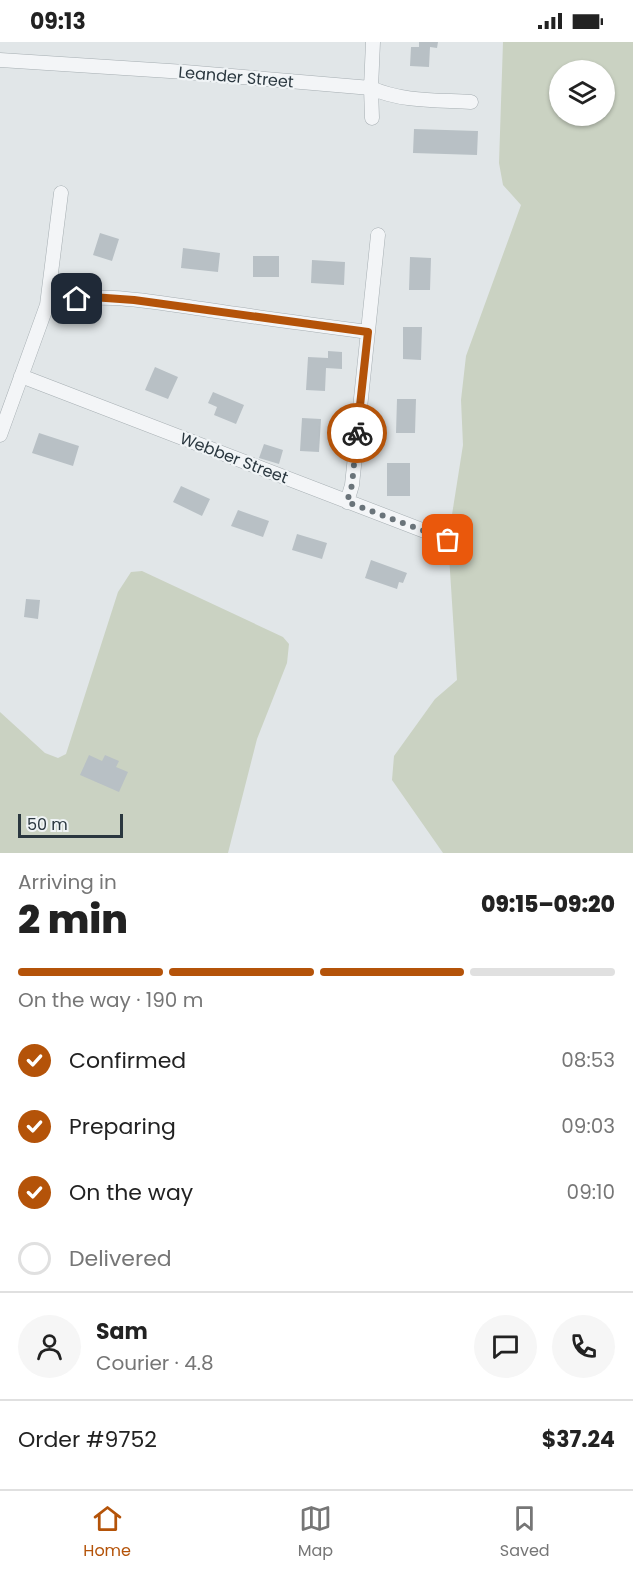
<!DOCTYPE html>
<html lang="en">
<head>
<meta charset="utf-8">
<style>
	body { margin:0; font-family:Poppins,sans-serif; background:#f6f6f6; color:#222; height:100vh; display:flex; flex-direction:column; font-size:22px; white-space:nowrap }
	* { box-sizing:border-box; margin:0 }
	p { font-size:20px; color:#767676 }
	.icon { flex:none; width:33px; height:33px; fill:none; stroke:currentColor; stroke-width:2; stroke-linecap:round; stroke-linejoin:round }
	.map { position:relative; height:811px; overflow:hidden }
	.side { display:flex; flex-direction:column; background:#fff; flex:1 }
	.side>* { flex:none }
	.controls { position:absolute; left:549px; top:18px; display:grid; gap:12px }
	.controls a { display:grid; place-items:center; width:66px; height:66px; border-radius:50%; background:#fff; box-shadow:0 2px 4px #0004; font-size:30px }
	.scale { position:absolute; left:18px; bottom:15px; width:105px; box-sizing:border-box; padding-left:6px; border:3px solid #2a373f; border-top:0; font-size:16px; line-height:21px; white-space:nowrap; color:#2a373f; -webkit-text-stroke:4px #f0f4f6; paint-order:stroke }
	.pin { position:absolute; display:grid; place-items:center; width:51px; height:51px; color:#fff; margin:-26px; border-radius:12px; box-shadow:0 3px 9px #0006 }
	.courier { position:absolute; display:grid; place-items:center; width:60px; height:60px; margin:-30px; border:4px solid #b45309; border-radius:50%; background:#fff; color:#222; box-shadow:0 2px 8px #0007 }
	.overview em { font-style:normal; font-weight:800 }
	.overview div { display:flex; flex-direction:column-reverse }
	.overview { display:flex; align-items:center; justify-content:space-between; height:102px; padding:0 18px }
	h1 { font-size:39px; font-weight:800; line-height:45px }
	.bar { display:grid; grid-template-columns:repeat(4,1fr); gap:9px 6px; align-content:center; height:72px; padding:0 18px }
	.bar i { height:8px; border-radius:4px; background:#e0e0e0 }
	.bar .active { background:#b45309 }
	.bar p { grid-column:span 4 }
	.line { display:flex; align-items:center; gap:15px; padding:0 18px; border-top:2px solid #e0e0e0 }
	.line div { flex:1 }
	.round { display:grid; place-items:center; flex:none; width:63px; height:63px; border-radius:32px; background:#f6f6f6 }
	ol { padding:0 18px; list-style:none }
	li { display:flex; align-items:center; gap:18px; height:66px }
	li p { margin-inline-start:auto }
	li .icon { padding:6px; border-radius:50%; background:#b45309; color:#fff; stroke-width:4 }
	li:last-child { color:#767676 }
	li i { width:33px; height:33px; border:3px solid #e0e0e0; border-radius:50% }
	.status { display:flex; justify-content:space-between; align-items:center; height:42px; padding:0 30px; background:#fff; direction:ltr }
	.status svg { height:16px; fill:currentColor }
	.tabs { display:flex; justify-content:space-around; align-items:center; height:84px; border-top:2px solid #e0e0e0; background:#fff; font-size:16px; color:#767676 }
	.tabs a { display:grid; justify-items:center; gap:3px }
	.tabs .active { color:#b45309 }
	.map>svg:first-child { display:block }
	.green { fill:#cad2c2; fill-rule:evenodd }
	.building { fill:#b8c0c5 }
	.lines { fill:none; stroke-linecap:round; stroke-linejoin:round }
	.minor-casing { stroke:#a6aeb2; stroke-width:15 }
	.minor { stroke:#f3f5f7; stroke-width:14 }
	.done { stroke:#6a747a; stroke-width:6; stroke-dasharray:0 10.8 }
	.route { stroke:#b45309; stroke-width:8 }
	.labels { text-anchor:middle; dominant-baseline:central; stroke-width:4.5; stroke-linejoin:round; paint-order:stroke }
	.street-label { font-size:16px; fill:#2a373f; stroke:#f0f4f6 }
</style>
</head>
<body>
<div class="status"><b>09:13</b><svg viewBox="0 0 49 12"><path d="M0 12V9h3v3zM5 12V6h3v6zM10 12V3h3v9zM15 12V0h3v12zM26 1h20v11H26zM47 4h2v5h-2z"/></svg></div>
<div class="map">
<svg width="633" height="811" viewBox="0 0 633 811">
	<rect width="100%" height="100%" fill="#e1e6e8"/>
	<path class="green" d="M503 0H633V811H443L392 738 394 714 435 657 457 638 448 498 463 403 461 358 466 314 521 163 503 143 499 121ZM560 28H604V74H560Z
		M142 529 283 595 289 602 287 621 257 697 228 811H0V670L45 711 58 716 66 712 118 550 131 530Z"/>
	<path class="building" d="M419 0H438L437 6 430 5 429 25 410 24 411 5H419Z
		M414 87 478 89 477 113 413 111Z
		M100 191 119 197 112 219 93 213Z
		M183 206 220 211 218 230 181 226Z
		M253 214H279V235H253Z
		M410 215 431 216 430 248H409Z
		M312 218 345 220 344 243 311 241Z
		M403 285H422L421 318 403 317Z
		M328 309 342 310V327L326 326 325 349 306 348 308 315 328 316Z
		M155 325 178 335 168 357 145 348Z
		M213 350 244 363 236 382 214 373 217 365 208 361Z
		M397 357H416L415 391H396Z
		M302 376 321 377 319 410 300 409Z
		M39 391 79 404 73 424 32 411Z
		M264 402 283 408 279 422 259 416Z
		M387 421H410V454H387Z
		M181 444 210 457 202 474 173 460Z
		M238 468 269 479 263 495 231 484Z
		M297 492 327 501 322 517 292 508Z
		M371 518 407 531 403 541 399 540 397 547 365 536Z
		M26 557 40 558 38 577 24 575Z
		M89 713 102 719 105 713 119 719 116 725 128 730 119 750 80 733Z"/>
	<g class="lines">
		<g class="minor-casing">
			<path id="minor" d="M0 18 185 30 371 46C402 60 438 58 471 60
				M372 76 371 46 373 0
				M47 263C99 247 157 261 209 268 262 276 315 283 368 290
				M21 334 448 498
				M0 393 47 263 61 151
				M347 460 352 443 378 193"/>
		</g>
		<use href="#minor" class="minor"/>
	</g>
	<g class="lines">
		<path class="done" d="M357 391 352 443 347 460 448 498"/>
		<path class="route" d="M77 257 92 255 134 258 368 290 357 391"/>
	</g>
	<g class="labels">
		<g class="street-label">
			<text transform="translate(236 35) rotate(5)">Leander Street</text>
			<text transform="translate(234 416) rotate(21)">Webber Street</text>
		</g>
	</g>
</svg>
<div class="controls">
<a><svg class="icon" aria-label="layers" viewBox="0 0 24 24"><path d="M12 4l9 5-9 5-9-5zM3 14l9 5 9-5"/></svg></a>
</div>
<div class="scale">50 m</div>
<div class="pin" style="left:448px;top:498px;background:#ea580c"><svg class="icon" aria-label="bag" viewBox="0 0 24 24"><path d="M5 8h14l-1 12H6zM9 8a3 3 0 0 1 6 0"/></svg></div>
<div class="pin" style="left:77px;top:257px;background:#1f2937"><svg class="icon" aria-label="home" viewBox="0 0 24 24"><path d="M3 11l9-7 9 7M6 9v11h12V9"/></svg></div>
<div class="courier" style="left:357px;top:391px"><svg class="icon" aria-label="bike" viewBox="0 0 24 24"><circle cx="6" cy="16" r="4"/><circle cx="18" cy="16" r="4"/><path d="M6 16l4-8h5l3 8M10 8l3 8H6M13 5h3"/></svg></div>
</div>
<section class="side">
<div class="overview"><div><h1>2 min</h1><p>Arriving in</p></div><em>09:15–09:20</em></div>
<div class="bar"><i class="active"></i><i class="active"></i><i class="active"></i><i></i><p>On the way · 190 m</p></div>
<ol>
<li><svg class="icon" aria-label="check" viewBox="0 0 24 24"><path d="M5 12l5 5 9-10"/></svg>Confirmed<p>08:53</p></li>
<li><svg class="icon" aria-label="check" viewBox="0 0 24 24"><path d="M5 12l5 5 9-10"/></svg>Preparing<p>09:03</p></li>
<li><svg class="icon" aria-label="check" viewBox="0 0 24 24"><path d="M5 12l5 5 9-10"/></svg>On the way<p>09:10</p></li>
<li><i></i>Delivered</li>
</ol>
<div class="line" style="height:108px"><a class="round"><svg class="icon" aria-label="person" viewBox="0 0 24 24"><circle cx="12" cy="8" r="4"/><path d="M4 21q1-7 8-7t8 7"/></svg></a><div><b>Sam</b><p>Courier · 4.8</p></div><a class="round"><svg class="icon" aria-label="chat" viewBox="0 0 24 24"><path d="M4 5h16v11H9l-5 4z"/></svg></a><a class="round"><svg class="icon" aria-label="phone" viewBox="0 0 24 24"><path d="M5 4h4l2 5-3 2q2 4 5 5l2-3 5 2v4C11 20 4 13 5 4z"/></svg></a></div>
<div class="line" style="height:78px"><div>Order #9752</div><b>$37.24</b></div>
</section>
<nav class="tabs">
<a class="active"><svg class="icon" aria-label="home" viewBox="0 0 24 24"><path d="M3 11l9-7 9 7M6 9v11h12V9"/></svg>Home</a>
<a><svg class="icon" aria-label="map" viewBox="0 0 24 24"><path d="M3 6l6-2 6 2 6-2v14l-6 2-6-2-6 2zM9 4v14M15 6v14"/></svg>Map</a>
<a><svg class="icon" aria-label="saved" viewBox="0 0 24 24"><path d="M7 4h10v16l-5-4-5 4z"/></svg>Saved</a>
</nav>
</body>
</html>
